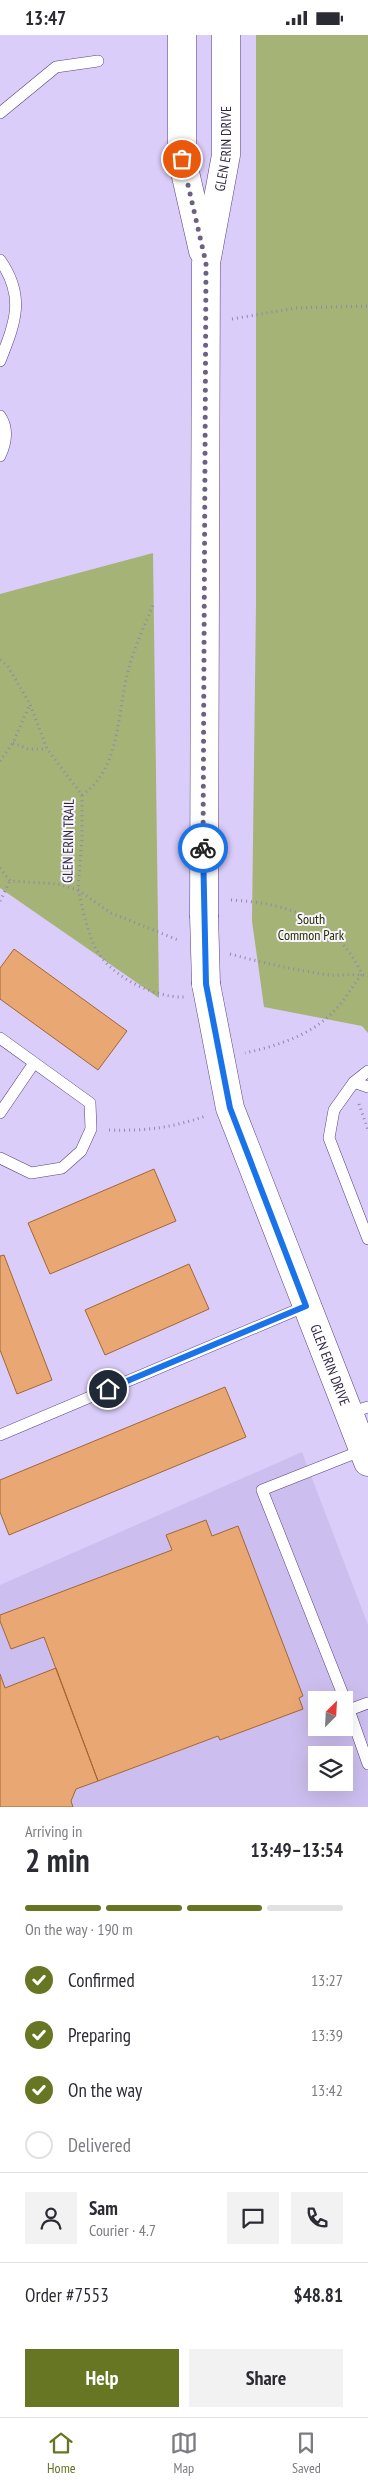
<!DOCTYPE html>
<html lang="en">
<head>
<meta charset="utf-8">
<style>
	body { margin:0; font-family:"PT Sans Narrow",sans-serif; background:#f2f2f3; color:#2b2b33; height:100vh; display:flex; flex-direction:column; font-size:19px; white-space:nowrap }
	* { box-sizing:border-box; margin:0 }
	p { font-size:16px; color:#7c7c81 }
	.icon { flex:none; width:28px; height:28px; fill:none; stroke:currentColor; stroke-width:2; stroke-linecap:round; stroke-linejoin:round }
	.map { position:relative; height:1772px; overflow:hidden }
	.drawer { display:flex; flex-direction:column; background:#fff; flex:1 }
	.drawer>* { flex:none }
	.needle { width:32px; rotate:24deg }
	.controls { position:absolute; left:308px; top:1656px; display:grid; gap:10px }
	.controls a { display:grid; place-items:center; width:45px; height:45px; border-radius:0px; background:#fff; box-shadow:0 5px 20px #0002; font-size:25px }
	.pin { position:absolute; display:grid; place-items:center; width:42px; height:42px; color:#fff; margin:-21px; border:2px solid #fff; border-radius:50%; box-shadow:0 1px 5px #0007 }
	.courier { position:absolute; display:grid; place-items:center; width:50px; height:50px; margin:-25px; border:4px solid #1a73e8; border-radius:50%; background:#fff; color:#222; box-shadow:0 1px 6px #0007 }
	.headline em { font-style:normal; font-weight:700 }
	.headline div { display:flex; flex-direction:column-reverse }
	.headline { display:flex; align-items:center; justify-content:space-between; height:85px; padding:0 25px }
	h1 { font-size:32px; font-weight:700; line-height:38px }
	.bar { display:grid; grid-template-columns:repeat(4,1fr); gap:8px 5px; align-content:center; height:60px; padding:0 25px }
	.bar i { height:6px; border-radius:4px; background:#e1e1e2 }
	.bar .active { background:#677623 }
	.bar p { grid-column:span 4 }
	.line { display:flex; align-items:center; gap:12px; padding:0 25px; border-top:1px solid #e1e1e2 }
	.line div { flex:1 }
	.round { display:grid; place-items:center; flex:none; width:52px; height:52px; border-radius:0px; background:#f2f2f3 }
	ol { padding:0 25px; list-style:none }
	li { display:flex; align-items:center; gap:15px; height:55px }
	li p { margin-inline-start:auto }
	li .icon { padding:5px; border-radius:50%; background:#677623; color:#fff; stroke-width:4 }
	li:last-child { color:#7c7c81 }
	li i { width:28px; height:28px; border:2px solid #e1e1e2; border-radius:50% }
	.button { display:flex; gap:10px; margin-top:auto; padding:10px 25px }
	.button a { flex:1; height:58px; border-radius:0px; background:#677623; color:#fff; font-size:20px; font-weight:700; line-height:58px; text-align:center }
	.button a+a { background:#f2f2f3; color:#2b2b33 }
	.status { display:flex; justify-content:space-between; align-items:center; height:35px; padding:0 25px; background:#fff; direction:ltr }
	.status svg { height:14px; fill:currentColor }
	.dock { display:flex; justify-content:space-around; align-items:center; height:70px; border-top:1px solid #e1e1e2; background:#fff; font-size:14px; color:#7c7c81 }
	.dock a { display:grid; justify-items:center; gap:2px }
	.dock .active { color:#677623 }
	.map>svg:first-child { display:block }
	.built { fill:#ccbeee; fill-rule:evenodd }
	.green { fill:#a5b376 }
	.building { fill:#e9a773; stroke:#a36632 }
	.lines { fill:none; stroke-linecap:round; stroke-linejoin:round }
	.service-casing { stroke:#594281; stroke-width:12 }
	.tertiary-casing { stroke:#594281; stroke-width:29 }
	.path { stroke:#9287ac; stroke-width:3; stroke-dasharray:1 4; stroke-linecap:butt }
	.service { stroke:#fff; stroke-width:11 }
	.tertiary { stroke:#fff; stroke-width:28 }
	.tertiary-bridge-casing { stroke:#594281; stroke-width:29; stroke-linecap:butt }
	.tertiary-bridge { stroke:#fff; stroke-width:28 }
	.done { stroke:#6c6083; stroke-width:5; stroke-dasharray:0 9 }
	.route { stroke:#1a73e8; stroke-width:6 }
	.labels { text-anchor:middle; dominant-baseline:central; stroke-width:4; stroke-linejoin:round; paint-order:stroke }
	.street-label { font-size:14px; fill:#302643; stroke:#f7f4fc }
	.park-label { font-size:14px; fill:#272f00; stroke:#f7f4fc }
</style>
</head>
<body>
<div class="status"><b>13:47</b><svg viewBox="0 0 49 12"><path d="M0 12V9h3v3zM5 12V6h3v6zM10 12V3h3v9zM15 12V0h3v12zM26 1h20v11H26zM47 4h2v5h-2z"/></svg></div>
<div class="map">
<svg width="368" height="1772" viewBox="0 0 368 1772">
	<rect width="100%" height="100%" fill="#dacdf9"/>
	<path class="built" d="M302 1417 368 1590V1772H0V1550ZM316 1665H344V1692H316ZM316 1720H344V1748H316Z"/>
	<path class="green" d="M256 0H368V998L362 991 264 972 252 886 256 569Z
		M153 518 159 963 0 853V559Z"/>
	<path class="building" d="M14 914 127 996 98 1035 0 964V933Z
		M154 1134 176 1186 50 1239 28 1188Z
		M4 1220 52 1345 17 1359 0 1315V1221Z
		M189 1229 209 1274 105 1320 85 1275Z
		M225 1352 246 1402 9 1500 0 1477V1445Z
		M206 1485 212 1501 238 1491 303 1661 299 1663 303 1674 220 1705 218 1701 98 1746 44 1602 11 1614 0 1586V1580L172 1515 166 1500Z
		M56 1633 98 1746 76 1754 71 1766 73 1772H0V1639L5 1653Z"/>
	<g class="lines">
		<g class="service-casing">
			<path id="service" d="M0 78 56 32 98 26
				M0 225C26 262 15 288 0 326
				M0 381C9 394 6 408 0 421
				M0 1003 90 1068 91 1094 81 1116 62 1133 31 1138 0 1123
				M368 1036 354 1047 334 1075 329 1103 368 1204
				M354 1047 368 1052
				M0 1078 34 1028
				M349 1378 368 1372
				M0 1400 306 1271
				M363 1415 262 1455 349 1675 368 1668
				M349 1675 368 1729"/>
		</g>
		<g class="tertiary-casing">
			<g id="tertiary">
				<path d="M182 0V124L203 216"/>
				<path id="s1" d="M204 880 206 228 226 120V0"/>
				<path id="s2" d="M206 949 230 1073 368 1427"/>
			</g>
		</g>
		<path class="path" d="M232 284 296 273 368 271
			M0 625 7 630 30 669 47 714 82 760V804L78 855 111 878 178 905
			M13 708 28 714H47
			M0 726 13 708 30 669
			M82 760C124 731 116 670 131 626 137 606 146 587 154 568
			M0 833 10 846 58 849 78 855C83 873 86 893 94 910 107 940 153 963 184 962
			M231 865C288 868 336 884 362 939 352 951 344 967 333 977 310 1001 276 1011 245 1018
			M0 866 10 846
			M230 919C263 928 295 935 329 940 342 941 357 938 368 941
			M359 1069 368 1095
			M109 1095C147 1096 170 1093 206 1081"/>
		<use href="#service" class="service"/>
		<use href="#tertiary" class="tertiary"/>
		<g class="tertiary-bridge-casing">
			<path id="tertiary-bridge" d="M204 880 206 949"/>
		</g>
		<use href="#tertiary-bridge" class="tertiary-bridge"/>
	</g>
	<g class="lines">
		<path class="done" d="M182 124 206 228 203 813"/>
		<path class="route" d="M108 1354 306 1271 230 1073 206 949 203 813"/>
	</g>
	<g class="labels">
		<g class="street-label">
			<text stroke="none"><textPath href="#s1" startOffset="768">GLEN ERIN DRIVE</textPath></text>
			<text transform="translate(68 806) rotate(-89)">GLEN ERIN TRAIL</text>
			<text stroke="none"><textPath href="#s2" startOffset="402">GLEN ERIN DRIVE</textPath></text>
		</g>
		<g class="park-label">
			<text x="311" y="884">South<tspan x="311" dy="16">Common Park</tspan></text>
		</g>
	</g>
</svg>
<div class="controls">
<a><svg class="needle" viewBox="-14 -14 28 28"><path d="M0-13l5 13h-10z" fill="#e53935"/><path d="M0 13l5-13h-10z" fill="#7c7c81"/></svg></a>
<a><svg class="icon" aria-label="layers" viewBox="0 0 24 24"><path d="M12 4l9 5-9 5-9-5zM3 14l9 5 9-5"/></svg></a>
</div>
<div class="pin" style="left:182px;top:124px;background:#ea580c"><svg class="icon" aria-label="bag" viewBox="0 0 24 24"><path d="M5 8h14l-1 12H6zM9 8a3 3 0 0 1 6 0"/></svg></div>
<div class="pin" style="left:108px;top:1354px;background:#1f2937"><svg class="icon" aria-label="home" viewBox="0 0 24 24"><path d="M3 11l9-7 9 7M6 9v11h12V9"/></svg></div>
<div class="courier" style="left:203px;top:813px"><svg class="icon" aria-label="bike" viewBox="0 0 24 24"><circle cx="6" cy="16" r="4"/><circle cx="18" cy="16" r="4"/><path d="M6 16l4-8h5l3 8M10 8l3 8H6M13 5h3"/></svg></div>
</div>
<section class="drawer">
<div class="headline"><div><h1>2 min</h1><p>Arriving in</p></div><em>13:49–13:54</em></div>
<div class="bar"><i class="active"></i><i class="active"></i><i class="active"></i><i></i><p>On the way · 190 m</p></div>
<ol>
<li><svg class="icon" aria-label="check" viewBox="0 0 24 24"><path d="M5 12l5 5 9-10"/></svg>Confirmed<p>13:27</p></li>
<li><svg class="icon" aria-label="check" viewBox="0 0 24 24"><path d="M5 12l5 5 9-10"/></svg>Preparing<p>13:39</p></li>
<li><svg class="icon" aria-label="check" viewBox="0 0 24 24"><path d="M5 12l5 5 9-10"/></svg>On the way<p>13:42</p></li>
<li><i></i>Delivered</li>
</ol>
<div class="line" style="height:90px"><a class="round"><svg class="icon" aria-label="person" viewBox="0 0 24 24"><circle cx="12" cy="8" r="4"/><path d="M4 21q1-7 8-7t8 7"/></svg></a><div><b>Sam</b><p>Courier · 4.7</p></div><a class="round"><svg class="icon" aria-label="chat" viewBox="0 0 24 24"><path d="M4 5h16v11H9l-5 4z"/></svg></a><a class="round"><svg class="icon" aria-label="phone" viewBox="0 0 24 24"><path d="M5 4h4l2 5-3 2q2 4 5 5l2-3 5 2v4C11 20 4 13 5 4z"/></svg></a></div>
<div class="line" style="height:65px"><div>Order #7553</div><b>$48.81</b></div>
<div class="button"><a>Help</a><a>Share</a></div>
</section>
<nav class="dock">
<a class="active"><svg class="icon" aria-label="home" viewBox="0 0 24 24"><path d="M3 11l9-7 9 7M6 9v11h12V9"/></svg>Home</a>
<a><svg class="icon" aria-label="map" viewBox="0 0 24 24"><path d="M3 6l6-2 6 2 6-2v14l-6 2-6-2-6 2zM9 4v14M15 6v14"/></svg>Map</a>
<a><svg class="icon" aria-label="saved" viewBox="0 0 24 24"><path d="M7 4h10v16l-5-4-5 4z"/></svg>Saved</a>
</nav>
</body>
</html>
